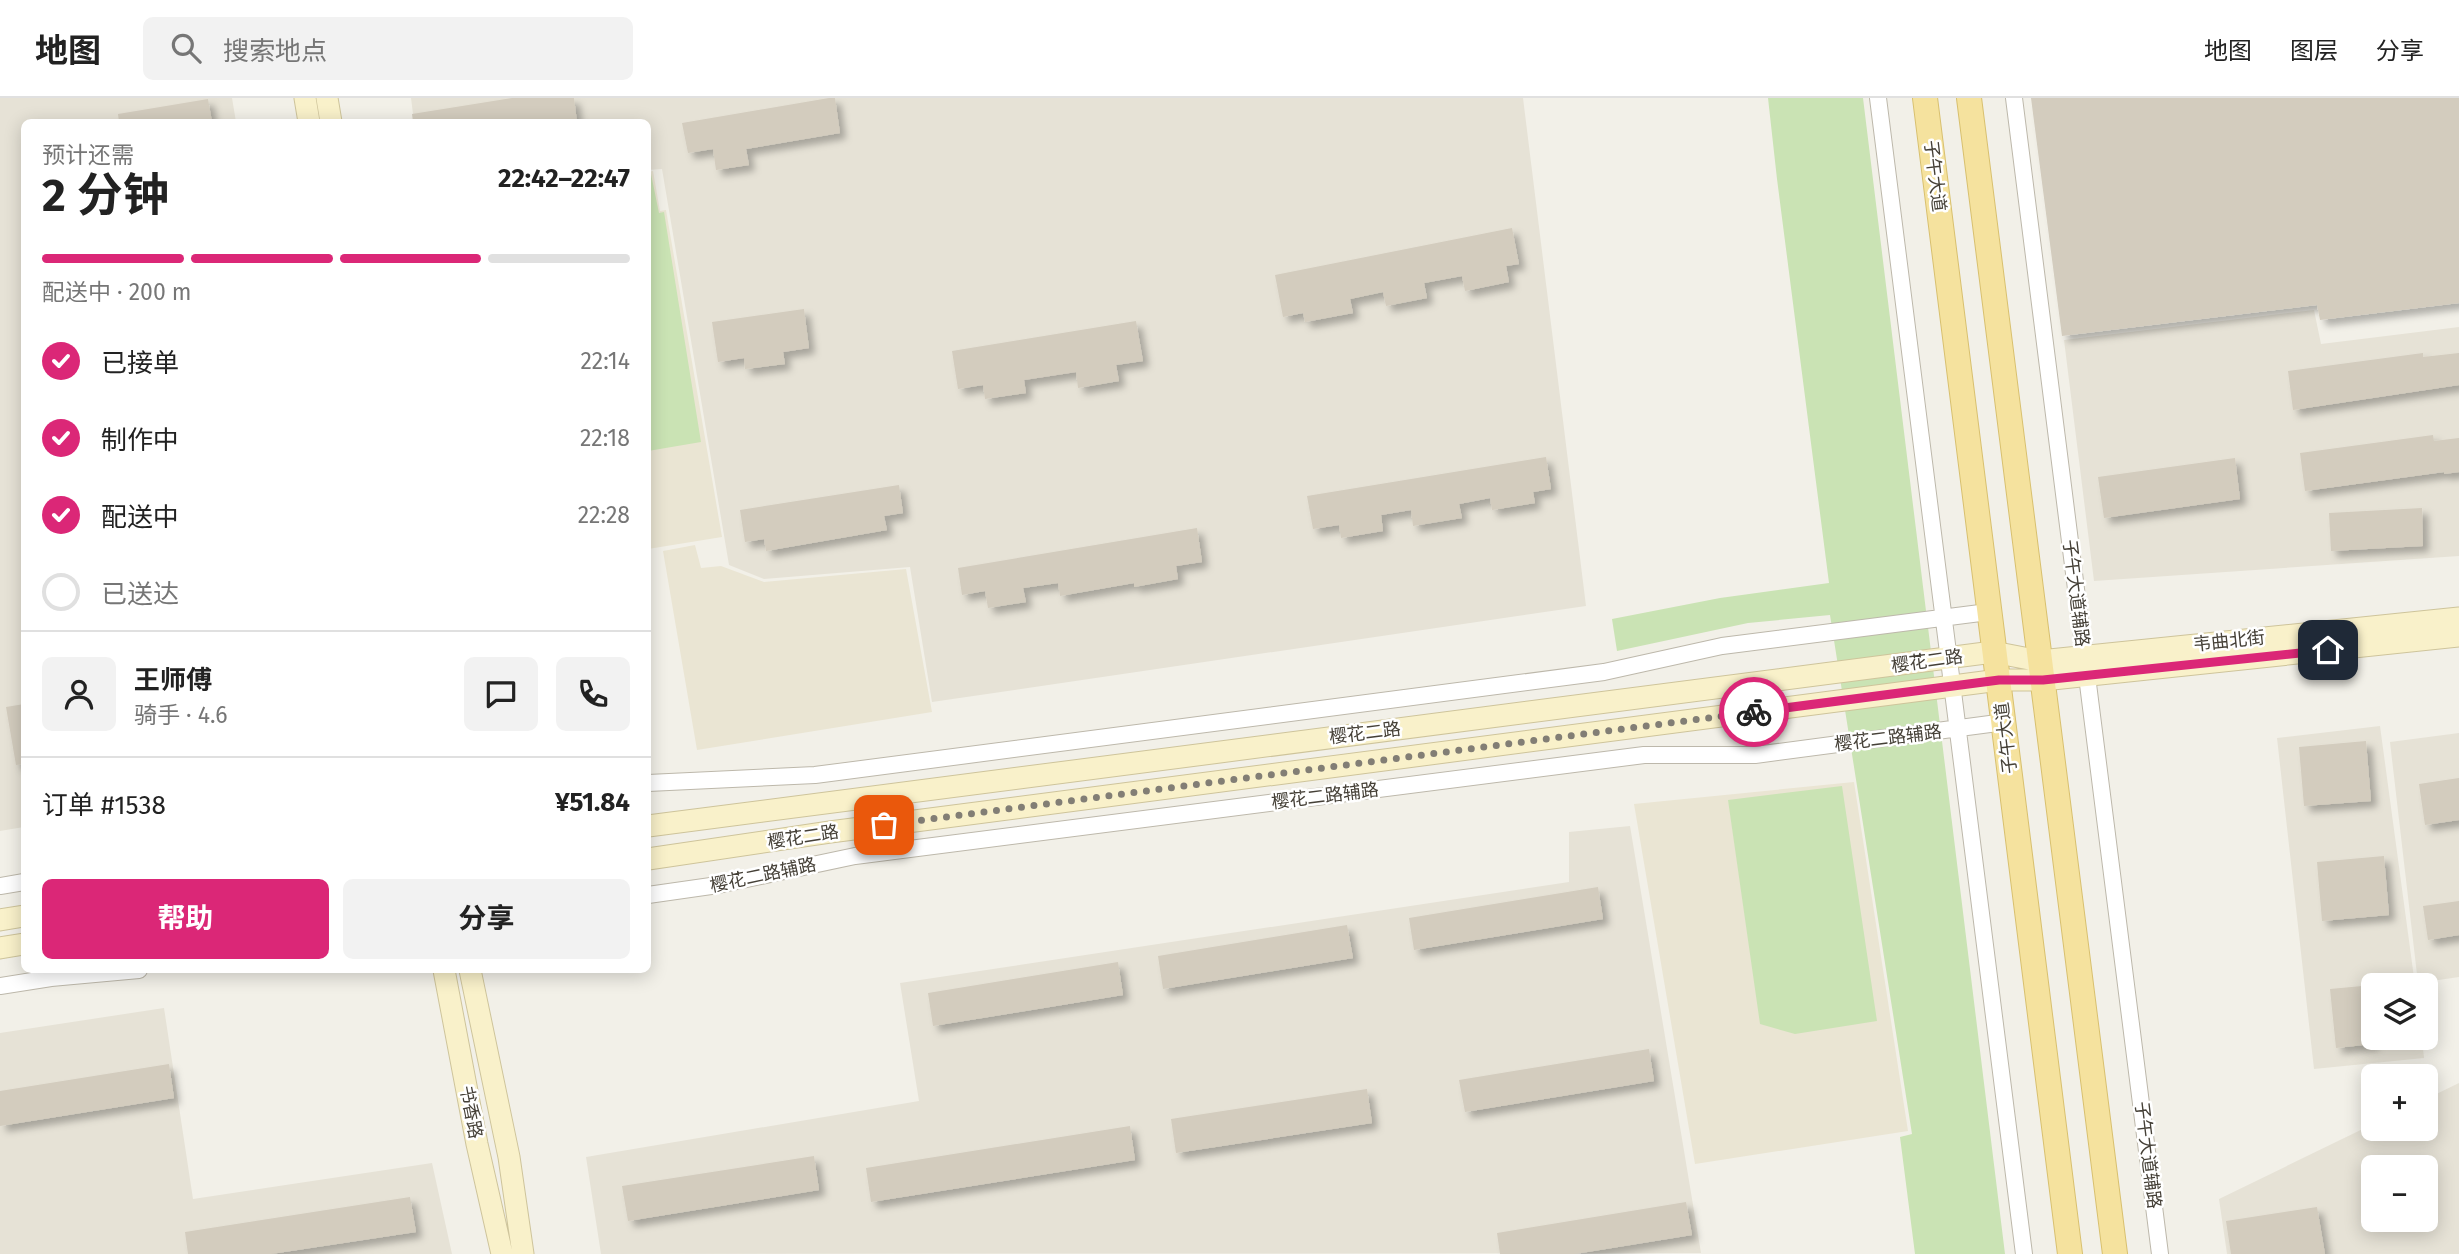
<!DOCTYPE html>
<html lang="zh">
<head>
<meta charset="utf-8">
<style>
	body { margin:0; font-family:"Fira Sans","Noto Sans SC",sans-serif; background:#f2f2f2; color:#222; height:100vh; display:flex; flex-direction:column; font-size:26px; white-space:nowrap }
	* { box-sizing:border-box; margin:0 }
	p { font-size:23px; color:#767676 }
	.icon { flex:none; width:38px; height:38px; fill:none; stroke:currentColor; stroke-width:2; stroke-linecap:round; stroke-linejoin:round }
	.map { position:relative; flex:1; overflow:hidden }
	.drawer { position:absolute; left:21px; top:21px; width:630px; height:854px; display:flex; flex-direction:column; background:#fff; border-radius:10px; box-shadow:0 4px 18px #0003 }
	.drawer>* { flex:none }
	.controls { position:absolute; left:2361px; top:875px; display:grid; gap:14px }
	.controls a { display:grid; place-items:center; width:77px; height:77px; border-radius:10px; background:#fff; box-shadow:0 4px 18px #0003; font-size:35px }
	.pin { position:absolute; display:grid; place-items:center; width:60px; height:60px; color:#fff; margin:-30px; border-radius:14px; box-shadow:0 4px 10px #0006 }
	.courier { position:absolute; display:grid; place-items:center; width:70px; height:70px; margin:-35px; border:5px solid #db2777; border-radius:50%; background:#fff; color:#222; box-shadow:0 2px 9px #0007 }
	.summary em { font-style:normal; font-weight:700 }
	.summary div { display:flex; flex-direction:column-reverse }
	.summary { display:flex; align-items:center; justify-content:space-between; height:119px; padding:0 21px }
	h1 { font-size:46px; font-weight:700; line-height:52px }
	.bar { display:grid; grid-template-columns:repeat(4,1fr); gap:10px 7px; align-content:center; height:84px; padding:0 21px }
	.bar i { height:9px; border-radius:5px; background:#e0e0e0 }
	.bar .active { background:#db2777 }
	.bar p { grid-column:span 4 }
	.line { display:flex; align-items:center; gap:18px; padding:0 21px; border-top:2px solid #e0e0e0 }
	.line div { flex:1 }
	.round { display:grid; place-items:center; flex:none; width:74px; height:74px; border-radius:10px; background:#f2f2f2 }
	ol { padding:0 21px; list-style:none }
	li { display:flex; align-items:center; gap:21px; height:77px }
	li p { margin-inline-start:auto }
	li .icon { padding:7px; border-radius:50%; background:#db2777; color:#fff; stroke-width:4 }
	li:last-child { color:#767676 }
	li i { width:38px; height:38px; border:4px solid #e0e0e0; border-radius:50% }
	.cta { display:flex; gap:14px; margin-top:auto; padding:14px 21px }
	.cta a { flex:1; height:80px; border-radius:10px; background:#db2777; color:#fff; font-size:28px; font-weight:700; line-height:80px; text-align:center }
	.cta a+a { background:#f2f2f2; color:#222 }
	header { display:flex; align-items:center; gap:42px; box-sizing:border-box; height:98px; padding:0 35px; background:#fff; border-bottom:2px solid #e0e0e0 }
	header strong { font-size:33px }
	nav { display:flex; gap:38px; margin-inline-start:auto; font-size:24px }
	.search { width:490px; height:63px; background:#f2f2f2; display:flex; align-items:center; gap:18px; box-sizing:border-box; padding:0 24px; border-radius:10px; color:#767676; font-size:26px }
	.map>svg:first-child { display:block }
	.residential { fill:#e6e2d6; fill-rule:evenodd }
	.education { fill:#eae5d3 }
	.green { fill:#cae3b4 }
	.building { fill:#d3ccbe; filter:url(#shadow) }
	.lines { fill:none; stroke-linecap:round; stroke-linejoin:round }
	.street-casing { stroke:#bdb8ab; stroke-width:18 }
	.secondary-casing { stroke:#cec49b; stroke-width:23 }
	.primary-casing { stroke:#d8c06f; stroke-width:26 }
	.street { stroke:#fff; stroke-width:16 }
	.secondary { stroke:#f9f1ca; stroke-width:21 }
	.primary { stroke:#f5e29e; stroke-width:24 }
	.done { stroke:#827e75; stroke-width:7; stroke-dasharray:0 12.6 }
	.route { stroke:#db2777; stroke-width:9 }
	.labels { text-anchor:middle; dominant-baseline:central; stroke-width:5; stroke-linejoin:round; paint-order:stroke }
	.street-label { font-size:18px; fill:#454037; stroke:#fff }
</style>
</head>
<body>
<header>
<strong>地图</strong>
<div class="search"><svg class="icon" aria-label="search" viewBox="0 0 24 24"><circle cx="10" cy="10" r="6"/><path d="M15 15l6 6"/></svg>搜索地点</div>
<nav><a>地图</a><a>图层</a><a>分享</a></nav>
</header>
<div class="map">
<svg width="2459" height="1156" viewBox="0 0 2459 1156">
	<defs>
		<filter id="shadow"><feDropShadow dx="6" dy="6" stdDeviation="3.5" flood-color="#0004"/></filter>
	</defs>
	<rect width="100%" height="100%" fill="#f2f0e8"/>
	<path class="residential" d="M0 0H232L236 24H24V729L0 733Z
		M411 0H1523L1586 508 932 604 910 469 764 481 729 467 662 71 648 72V24H414Z
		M2314 212 2321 246 2459 229V458L2094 483 2064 242Z
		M2380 628 2415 887H2373V940H2422L2424 960 2314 971 2277 640Z
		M2459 635V879L2418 885 2390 644Z
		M1630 728 1701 1155 601 1156 586 1059 919 1003 900 885 1569 784V734Z
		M164 910 193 1101 432 1065 452 1156H0V935Z
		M2459 985V1156H2227L2219 1101 2373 1026V1031H2426V1001ZM2373 1069H2426V1122H2373Z"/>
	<path class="education" d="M653 73 660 113 666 112 722 439 648 451V74Z
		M695 447 701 470 721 468 764 484 906 471 932 614 697 652 663 453Z
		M1854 684 1908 1033 1695 1066 1634 706Z"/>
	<path class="green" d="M1768 0H1863L2005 1156H1915L1900 1039 1912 1036 1830 517 1748 525 1617 553 1612 521 1720 500 1829 485 1777 81Z
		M648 76H651L659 115 664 114 701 344 648 353Z
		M1842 688 1877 923 1795 936 1760 926 1728 702Z"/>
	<path class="building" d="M512 0H574L577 24H413L412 16Z
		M829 0H835L840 35 746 51 749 67 716 72 713 51 688 55 682 25Z
		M2031 0H2459V205L2320 222 2317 207 2062 238Z
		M208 1 212 24H119L118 16Z
		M1512 130 1519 166 1506 168 1509 184 1465 193 1462 178 1424 185 1427 200 1386 208 1383 194 1350 201 1353 215 1305 224 1303 215 1283 219 1275 177Z
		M804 211 809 250 783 254 785 266 745 271 744 260 718 264 712 224Z
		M1136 223 1143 263 1116 267 1119 283 1078 290 1076 274 1024 282 1026 295 985 301 983 287 958 291 952 253Z
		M2423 255V259L2459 255V287L2293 312 2288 273Z
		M2433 337 2434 343 2459 340V374L2444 376V374L2305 393 2300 355Z
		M1546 359 1551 391 1533 394 1535 405 1492 412 1490 400 1459 406 1462 420 1413 428 1411 412 1381 417 1383 433 1341 440 1339 427 1313 431 1307 398Z
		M2235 360 2240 401 2104 420 2098 379Z
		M899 387 903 415 884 418 887 432 766 453 764 441 745 444 740 412Z
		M2422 410 2423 448 2331 453 2329 415Z
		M1197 430 1202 464 1176 468 1178 481 1134 489V485L1060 498 1058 485 1023 490 1026 504 988 510 985 493 962 497 958 470Z
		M24 606V666L16 667 6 609Z
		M2366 643 2371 703 2304 708 2299 649Z
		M2459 680V722L2425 727 2419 686Z
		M2384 758 2389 817 2322 823 2317 764Z
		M1598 789 1603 821 1414 852 1409 820Z
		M2459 803V837L2428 842 2423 808Z
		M1347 827 1353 860 1163 891 1158 858Z
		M1118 864 1123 897 933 928 928 895Z
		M2373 887V946L2336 950 2330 891Z
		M1649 951 1654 983 1465 1014 1459 982Z
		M169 966 174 1000 0 1028V993Z
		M1367 991 1372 1025 1176 1055 1171 1021Z
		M1130 1028 1135 1062 871 1104 866 1070Z
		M814 1058 819 1092 628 1123 622 1088Z
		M410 1099 416 1134 271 1156H188L185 1134Z
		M1686 1104 1692 1137 1575 1156H1500L1497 1135Z
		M2317 1109 2325 1156H2231L2226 1123Z"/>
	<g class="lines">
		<g class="street-casing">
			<path id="street" d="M1878 0 2024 1156
				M2014 0 2160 1156
				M648 685 815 677 1604 574 1722 548 1988 514
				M0 788 24 784
				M648 797 718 787 855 758 1644 657H1755L2005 624
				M0 888 51 880 139 872"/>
		</g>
		<g class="secondary-casing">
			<path id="secondary" d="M305 0 309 24
				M327 0 331 24
				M648 728 1993 554 2040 563 2459 520
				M648 761 830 734 1999 582H2043L2459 538
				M0 822 24 818
				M0 850 24 846
				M444 872 477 1046 502 1156
				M470 872 509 1059 523 1156"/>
		</g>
		<g class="primary-casing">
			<path id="primary" d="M1925 0 2070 1156
				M1969 0 2115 1156"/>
		</g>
		<use href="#street" class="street"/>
		<use href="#secondary" class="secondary"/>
		<use href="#primary" class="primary"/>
	</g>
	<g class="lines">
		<path class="done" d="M884 727 1754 614"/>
		<path class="route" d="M1754 614 1999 582H2043L2328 552"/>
	</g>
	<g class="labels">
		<g class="street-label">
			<text transform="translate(1935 78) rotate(83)">子午大道</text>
			<text transform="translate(2076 495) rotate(83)">子午大道辅路</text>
			<text transform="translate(2229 543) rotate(-6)">韦曲北街</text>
			<text transform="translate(1927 563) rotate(-8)">樱花二路</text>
			<text transform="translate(1365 635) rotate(-7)">樱花二路</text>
			<text transform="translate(1888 640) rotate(-7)">樱花二路辅路</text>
			<text transform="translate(2006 640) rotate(-97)">子午大道</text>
			<text transform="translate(1325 698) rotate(-7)">樱花二路辅路</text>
			<text transform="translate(803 739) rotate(-9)">樱花二路</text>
			<text transform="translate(763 777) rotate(-12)">樱花二路辅路</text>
			<text transform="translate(471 1014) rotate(79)">书香路</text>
			<text transform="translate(2148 1057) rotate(83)">子午大道辅路</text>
		</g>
	</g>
</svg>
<div class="controls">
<a><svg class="icon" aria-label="layers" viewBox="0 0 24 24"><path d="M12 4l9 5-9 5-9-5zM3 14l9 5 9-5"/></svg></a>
<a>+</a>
<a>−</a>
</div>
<div class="pin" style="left:884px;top:727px;background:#ea580c"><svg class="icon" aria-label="bag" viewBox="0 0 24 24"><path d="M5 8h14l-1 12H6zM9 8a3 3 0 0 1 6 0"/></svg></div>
<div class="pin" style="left:2328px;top:552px;background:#1f2937"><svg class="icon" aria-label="home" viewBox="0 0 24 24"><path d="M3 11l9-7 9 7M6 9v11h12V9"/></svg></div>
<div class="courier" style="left:1754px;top:614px"><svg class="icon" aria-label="bike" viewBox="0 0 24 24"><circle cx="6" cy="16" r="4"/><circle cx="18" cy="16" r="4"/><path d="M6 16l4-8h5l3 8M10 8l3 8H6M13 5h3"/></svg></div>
<section class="drawer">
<div class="summary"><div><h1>2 分钟</h1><p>预计还需</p></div><em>22:42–22:47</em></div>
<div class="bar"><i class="active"></i><i class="active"></i><i class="active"></i><i></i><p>配送中 · 200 m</p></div>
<ol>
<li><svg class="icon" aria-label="check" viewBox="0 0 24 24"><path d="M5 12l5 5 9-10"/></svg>已接单<p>22:14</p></li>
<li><svg class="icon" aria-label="check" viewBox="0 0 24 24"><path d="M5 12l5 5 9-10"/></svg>制作中<p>22:18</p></li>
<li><svg class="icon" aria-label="check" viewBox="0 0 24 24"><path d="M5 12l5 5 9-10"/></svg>配送中<p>22:28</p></li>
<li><i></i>已送达</li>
</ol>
<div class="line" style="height:126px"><a class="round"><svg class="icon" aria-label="person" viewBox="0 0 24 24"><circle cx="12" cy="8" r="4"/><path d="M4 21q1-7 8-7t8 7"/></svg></a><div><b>王师傅</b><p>骑手 · 4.6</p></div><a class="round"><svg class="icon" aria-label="chat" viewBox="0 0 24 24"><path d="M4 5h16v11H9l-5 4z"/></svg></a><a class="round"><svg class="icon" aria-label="phone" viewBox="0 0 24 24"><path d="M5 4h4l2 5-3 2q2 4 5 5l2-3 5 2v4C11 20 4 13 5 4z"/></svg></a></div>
<div class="line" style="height:91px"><div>订单 #1538</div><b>¥51.84</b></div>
<div class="cta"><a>帮助</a><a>分享</a></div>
</section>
</div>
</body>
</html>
